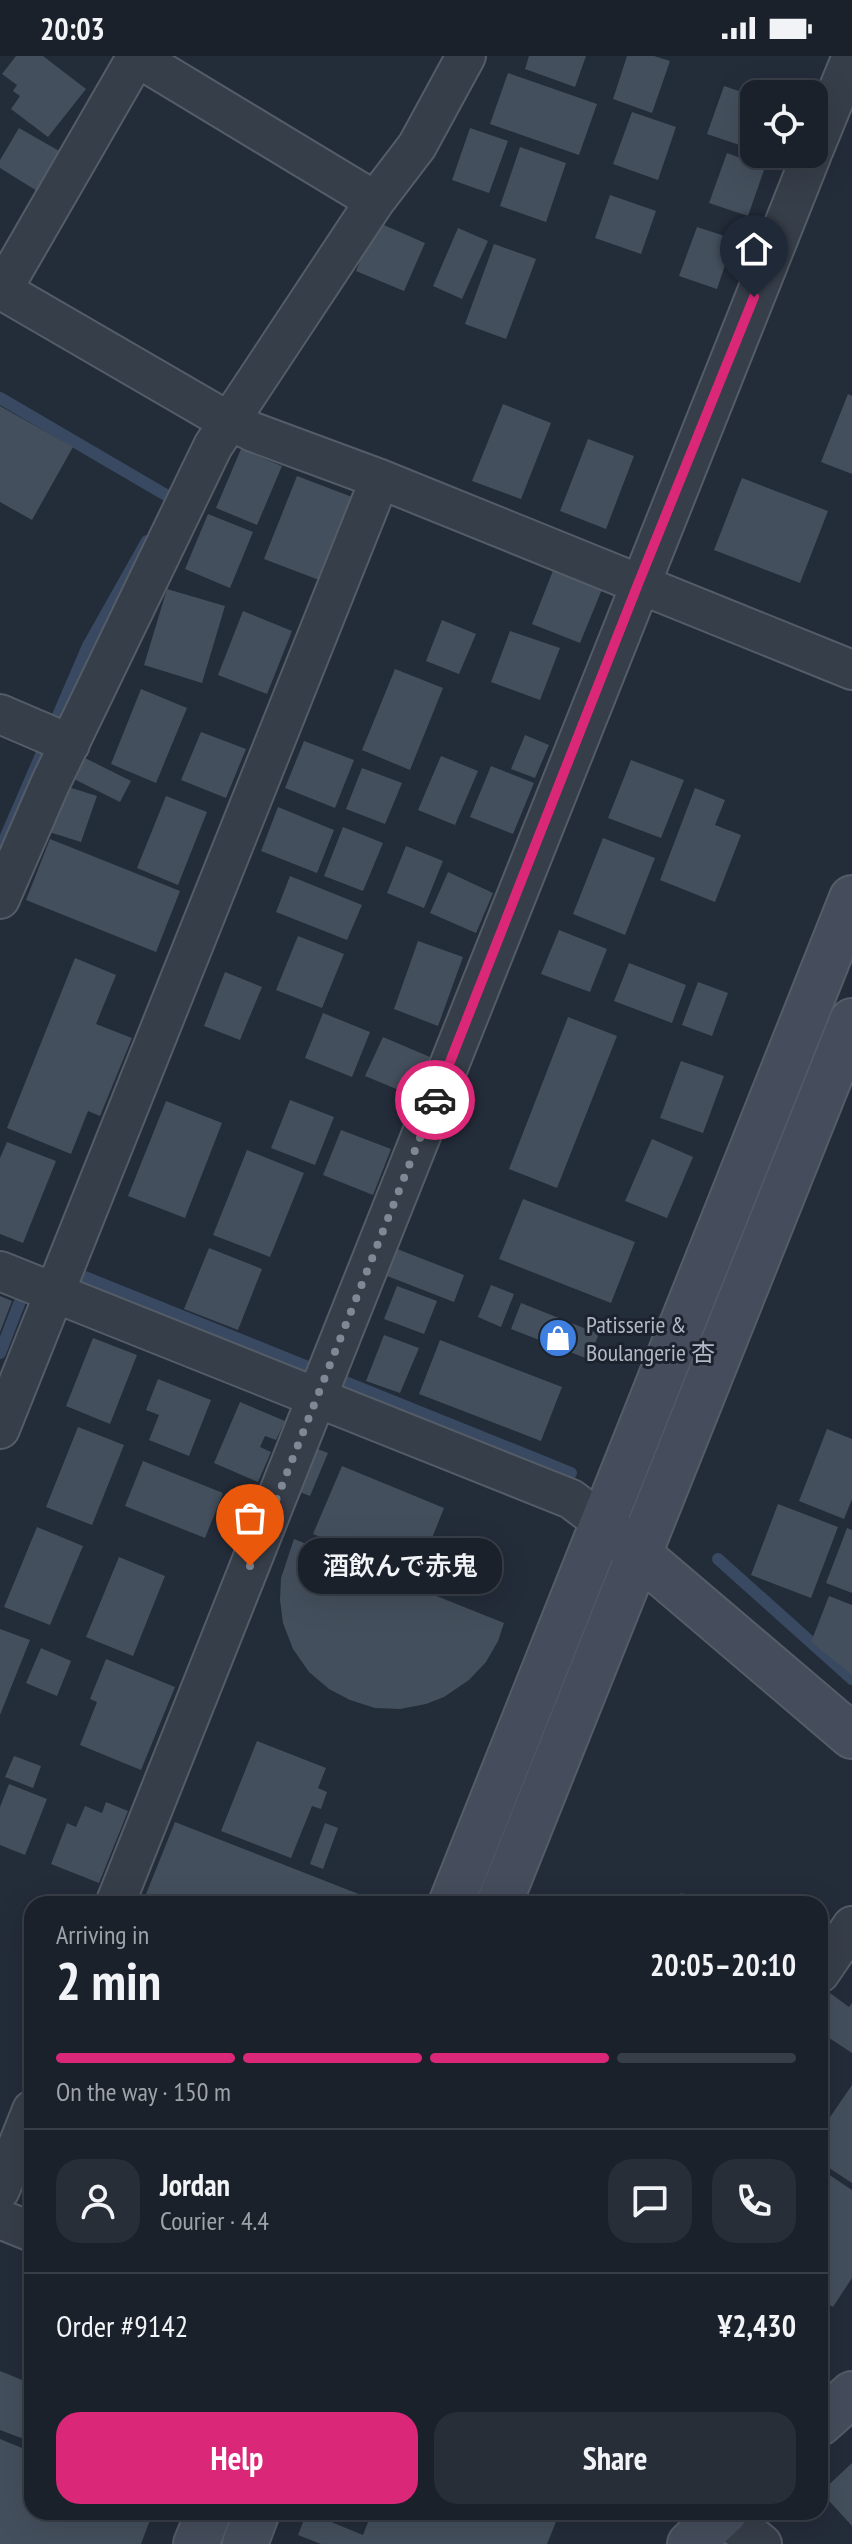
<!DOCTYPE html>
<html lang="en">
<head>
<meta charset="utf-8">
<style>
	body { margin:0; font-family:"PT Sans Narrow","Noto Sans JP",sans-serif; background:#272e37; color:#f1f3f6; height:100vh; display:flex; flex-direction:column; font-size:30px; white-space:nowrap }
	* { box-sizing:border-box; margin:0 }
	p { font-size:26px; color:#9fa3a9 }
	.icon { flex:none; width:44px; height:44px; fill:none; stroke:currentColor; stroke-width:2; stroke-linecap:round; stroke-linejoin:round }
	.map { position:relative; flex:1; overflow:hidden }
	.side { position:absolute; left:24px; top:1840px; width:804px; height:624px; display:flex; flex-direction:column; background:#1a212b; border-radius:24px; box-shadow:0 8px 32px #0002,0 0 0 2px #383e47 }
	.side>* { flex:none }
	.buttons { position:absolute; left:740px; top:24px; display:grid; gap:16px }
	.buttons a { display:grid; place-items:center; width:88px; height:88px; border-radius:16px; background:#1a212b; box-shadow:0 8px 32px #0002,0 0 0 2px #383e47; font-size:40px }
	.pin { position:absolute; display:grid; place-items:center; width:68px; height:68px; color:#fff; margin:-82px -34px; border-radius:50% 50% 50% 0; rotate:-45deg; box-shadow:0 0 8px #0007 }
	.pin .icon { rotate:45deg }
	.courier { position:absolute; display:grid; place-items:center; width:80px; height:80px; margin:-40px; border:6px solid #db2777; border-radius:50%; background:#fff; color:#222; box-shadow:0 2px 10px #0007 }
	.bubble { position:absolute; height:56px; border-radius:24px; background:#1a212b; box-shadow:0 8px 32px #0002,0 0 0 2px #383e47; font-size:26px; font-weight:600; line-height:56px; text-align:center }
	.headline em { font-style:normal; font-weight:600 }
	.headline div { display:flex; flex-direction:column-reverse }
	.headline { display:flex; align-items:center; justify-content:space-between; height:136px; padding:0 32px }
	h1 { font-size:52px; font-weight:600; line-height:60px }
	.bar { display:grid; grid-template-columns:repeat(4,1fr); gap:12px 8px; align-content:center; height:96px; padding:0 32px }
	.bar i { height:10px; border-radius:6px; background:#383e47 }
	.bar .active { background:#db2777 }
	.bar p { grid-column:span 4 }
	.line { display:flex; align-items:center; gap:20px; padding:0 32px; border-top:2px solid #383e47 }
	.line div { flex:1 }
	.round { display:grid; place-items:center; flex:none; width:84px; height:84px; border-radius:24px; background:#272e37 }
	.button { display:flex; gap:16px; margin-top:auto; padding:16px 32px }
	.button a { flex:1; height:92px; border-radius:24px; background:#db2777; color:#fff; font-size:32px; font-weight:600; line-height:92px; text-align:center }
	.button a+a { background:#272e37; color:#f1f3f6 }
	.status { display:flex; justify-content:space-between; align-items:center; height:56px; padding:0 40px; background:#1a212b; direction:ltr }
	.status svg { height:22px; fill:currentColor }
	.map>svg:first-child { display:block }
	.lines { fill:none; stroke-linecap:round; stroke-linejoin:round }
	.stream { stroke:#394961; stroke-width:12 }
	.building { fill:#444f5d }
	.street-casing { stroke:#545c67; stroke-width:42 }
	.secondary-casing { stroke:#545c67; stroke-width:48 }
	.street { stroke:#363e49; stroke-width:38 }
	.secondary { stroke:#454d5c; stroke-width:44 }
	.done { stroke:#7f8894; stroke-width:8; stroke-dasharray:0 14.4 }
	.route { stroke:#db2777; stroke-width:10 }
	.labels { text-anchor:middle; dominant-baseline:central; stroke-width:6; stroke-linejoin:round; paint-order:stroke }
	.poi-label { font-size:24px; fill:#b1b9c5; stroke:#1c232e; text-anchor:start }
</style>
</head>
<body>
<div class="status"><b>20:03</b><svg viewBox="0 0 49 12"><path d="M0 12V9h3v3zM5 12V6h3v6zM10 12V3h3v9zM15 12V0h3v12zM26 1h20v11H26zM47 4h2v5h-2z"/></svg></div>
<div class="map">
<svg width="852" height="2488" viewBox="0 0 852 2488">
	<rect width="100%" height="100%" fill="#232c39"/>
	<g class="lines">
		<path class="stream" d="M0 342 171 442
			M0 794 88 590 147 485
			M85 1221 571 1417
			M0 1297 19 1248
			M718 1503 852 1623"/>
	</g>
	<path class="building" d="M16 0H43L86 33 48 81 11 53 20 40 13 35 17 29 2 18Z
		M529 0H586L575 31 525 13Z
		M627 0H654L670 5 652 57 613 43Z
		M508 17 597 48 579 99 490 68Z
		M724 30 754 40V94L707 78Z
		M632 56 676 71 658 124 613 108Z
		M19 72 61 96 37 135 0 112V104Z
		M470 72 508 85 489 137 452 124Z
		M520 91 566 107 546 166 500 150Z
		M727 97 765 111 748 160 709 147Z
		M768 98H793L789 111 766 103Z
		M610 139 656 155 641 198 595 182Z
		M377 166 425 187 404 235 356 215Z
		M697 171 734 183 717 233 679 220Z
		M458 172 488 185 462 243 433 230Z
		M494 188 536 203 506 283 465 268Z
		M848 338 852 340V418L821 406Z
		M503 348 551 367 521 443 472 425Z
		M0 350 73 391 32 464 0 446Z
		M588 383 634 400 606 473 560 455Z
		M241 393 282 410 257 469 216 452Z
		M297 420 352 441 319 524 264 503Z
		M742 422 828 455 800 527 714 494Z
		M208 458 253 476 230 532 185 513Z
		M554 512 603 531 580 587 532 568Z
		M167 533 225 550 202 627 144 609Z
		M243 555 292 575 267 638 218 619Z
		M442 564 476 578 459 618 426 605Z
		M510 575 560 592 540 644 491 626Z
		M395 613 443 632 410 714 362 694Z
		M141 633 187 652 156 727 111 708Z
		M201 676 246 693 226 742 181 724Z
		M525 679 549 689 535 722 511 713Z
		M304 685 354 704 335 752 285 732Z
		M79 699 131 725 120 746 68 720Z
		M441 700 478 715 455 769 418 754Z
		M631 704 684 724 661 782 608 762Z
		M491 710 534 727 513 778 470 761Z
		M362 712 402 727 385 768 346 753Z
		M62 729 97 740 81 786 46 775Z
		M695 732 725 744 715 769 741 779 715 846 660 824Z
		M166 740 207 756 178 829 137 812Z
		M278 751 334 774 317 817 261 795Z
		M343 771 383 787 363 835 324 820Z
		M603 782 655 802 625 879 573 858Z
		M50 783 180 835 156 896 26 844Z
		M406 790 443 805 424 852 387 837Z
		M448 816 493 837 476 877 430 857Z
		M290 820 362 849 347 884 276 856Z
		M559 874 607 893 590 936 541 918Z
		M298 880 344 898 322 952 276 934Z
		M418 885 463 901 438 970 394 953Z
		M75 902 116 919 96 968 132 982 100 1060 88 1055 71 1098 7 1072Z
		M629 907 686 929 672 967 614 945Z
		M225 916 262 931 240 984 204 970Z
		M698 926 728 937 712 980 682 969Z
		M323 957 370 976 352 1021 305 1002Z
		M568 961 617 980 557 1132 509 1113Z
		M383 981 430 1001 413 1040 365 1020Z
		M681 1005 724 1020 703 1077 660 1062Z
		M290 1044 334 1061 315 1109 271 1092Z
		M166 1045 222 1067 185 1162 128 1140Z
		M341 1074 391 1093 373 1139 323 1119Z
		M652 1083 693 1101 667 1162 625 1145Z
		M7 1086 56 1105 23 1187 0 1178V1102Z
		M247 1094 304 1117 270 1201 213 1179Z
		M523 1143 635 1186 611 1247 499 1203Z
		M392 1191 464 1219 454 1246 382 1218Z
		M209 1192 262 1213 238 1274 184 1253Z
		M491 1229 514 1238 501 1271 478 1261Z
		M397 1230 437 1245 424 1278 384 1263Z
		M0 1240 12 1245 0 1276Z
		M521 1247 599 1278 588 1303 511 1273Z
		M384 1279 419 1292 400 1337 366 1325Z
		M93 1282 137 1299 110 1368 66 1350Z
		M440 1284 562 1331 541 1385 419 1338Z
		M158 1323 211 1344 189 1400 149 1384 159 1359 146 1354Z
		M240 1346 285 1365 276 1384 265 1380 260 1391 271 1396 258 1426 214 1407Z
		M78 1371 124 1389 92 1469 46 1451Z
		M827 1373 852 1383V1443L844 1463 799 1445Z
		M315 1392 328 1397 310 1440 297 1435Z
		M143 1405 223 1437 205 1482 125 1450Z
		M342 1410 444 1452 428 1492 447 1501 436 1527 313 1478Z
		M778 1448 838 1471 811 1542 751 1519Z
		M37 1471 83 1490 50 1569 4 1551Z
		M847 1472 852 1474V1537L826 1527Z
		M294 1483 504 1567 498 1585 486 1606 469 1624 444 1641 426 1648 400 1653 375 1652 350 1644 329 1633 309 1616 293 1593 283 1567 280 1544 281 1522Z
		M119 1501 165 1520 133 1600 86 1581Z
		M829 1540 852 1549V1619L811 1586Z
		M0 1573 30 1584 0 1659Z
		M41 1592 71 1605 57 1640 26 1627Z
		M106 1603 175 1631 141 1714 80 1689 97 1646 90 1643Z
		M257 1685 326 1712 318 1732 327 1736 321 1753 312 1750 291 1802 221 1775Z
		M14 1700 41 1710 33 1732 5 1721Z
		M9 1728 47 1743 25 1799 0 1789V1751Z
		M106 1746 128 1755 99 1827 51 1808 67 1767 76 1771 85 1750 102 1757Z
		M175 1766 384 1848H142Z
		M325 1767 338 1772 323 1813 310 1808Z
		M681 1837 710 1848H677Z
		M830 1937 849 1951 852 1947V1997L820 1976V1952Z
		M852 2029V2127L820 2106V2063L826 2067Z
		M828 2118 852 2134V2222L833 2251 820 2243V2131Z
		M0 2315 32 2328V2386L0 2374Z
		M0 2383 32 2396V2456H153L141 2488H0Z
		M852 2407V2470L821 2436Z
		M307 2456 363 2479 372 2456H560L547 2488H321L298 2479Z"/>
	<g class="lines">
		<g class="street-casing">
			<path id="street" d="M135 0 375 145
				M814 93 852 0
				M0 233 212 356 253 376 380 423 852 614
				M2 234 137 0
				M0 658 70 688
				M0 843 50 728 213 390 375 145 417 90 466 0
				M0 1215 571 1443 603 1467
				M0 1373 380 423
				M115 1848C348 1265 576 680 812 98
				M820 1917 852 1870
				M0 2134 32 2054
				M0 2163 32 2176
				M711 2456 751 2479 762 2488"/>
		</g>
		<g class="secondary-casing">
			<path id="secondary" d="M616 1479 852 1680
				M451 1848 852 842
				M499 1848 852 965
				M820 2367 852 2338
				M196 2488 209 2456
				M245 2488 257 2456
				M690 2488 725 2456"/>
		</g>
		<use href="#street" class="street"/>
		<use href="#secondary" class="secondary"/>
	</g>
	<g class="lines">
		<path class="done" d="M250 1510 435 1044"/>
		<path class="route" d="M435 1044 638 528 754 241"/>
	</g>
	<defs>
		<g id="shop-disc" transform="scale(2)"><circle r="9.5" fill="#3f7fe0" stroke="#1c232e"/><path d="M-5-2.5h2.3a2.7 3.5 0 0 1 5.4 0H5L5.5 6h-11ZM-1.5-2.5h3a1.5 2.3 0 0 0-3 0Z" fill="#fff"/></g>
	</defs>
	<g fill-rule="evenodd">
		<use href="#shop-disc" x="558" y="1282"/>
	</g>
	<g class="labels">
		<g class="poi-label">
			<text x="586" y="1268">Patisserie &amp;<tspan x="586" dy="28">Boulangerie 杏</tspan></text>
		</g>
	</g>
</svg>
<div class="buttons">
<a><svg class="icon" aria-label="locate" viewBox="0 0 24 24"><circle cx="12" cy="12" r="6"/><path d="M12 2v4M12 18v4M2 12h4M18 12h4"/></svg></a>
</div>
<div class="pin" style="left:250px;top:1510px;background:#ea580c"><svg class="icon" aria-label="bag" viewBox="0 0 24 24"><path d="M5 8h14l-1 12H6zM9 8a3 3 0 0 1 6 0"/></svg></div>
<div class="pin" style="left:754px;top:241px;background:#1f2937"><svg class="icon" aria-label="home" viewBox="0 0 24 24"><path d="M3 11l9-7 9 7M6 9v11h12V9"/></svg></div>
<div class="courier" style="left:435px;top:1044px"><svg class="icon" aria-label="car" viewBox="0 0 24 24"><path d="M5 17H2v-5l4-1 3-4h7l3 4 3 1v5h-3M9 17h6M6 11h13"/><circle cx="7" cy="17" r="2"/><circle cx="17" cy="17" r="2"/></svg></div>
<div class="bubble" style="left:298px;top:1482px;width:204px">酒飲んで赤鬼</div>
<section class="side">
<div class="headline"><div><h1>2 min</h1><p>Arriving in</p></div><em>20:05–20:10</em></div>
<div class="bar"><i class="active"></i><i class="active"></i><i class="active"></i><i></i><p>On the way · 150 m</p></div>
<div class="line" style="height:144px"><a class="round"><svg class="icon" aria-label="person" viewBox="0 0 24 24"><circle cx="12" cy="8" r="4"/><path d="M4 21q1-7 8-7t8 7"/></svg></a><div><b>Jordan</b><p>Courier · 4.4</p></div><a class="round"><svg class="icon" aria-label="chat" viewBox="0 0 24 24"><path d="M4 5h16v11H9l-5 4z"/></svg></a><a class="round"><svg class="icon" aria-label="phone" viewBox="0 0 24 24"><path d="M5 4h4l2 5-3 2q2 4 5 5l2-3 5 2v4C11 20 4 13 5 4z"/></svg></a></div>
<div class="line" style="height:104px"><div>Order #9142</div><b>¥2,430</b></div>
<div class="button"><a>Help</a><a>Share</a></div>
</section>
</div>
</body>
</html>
